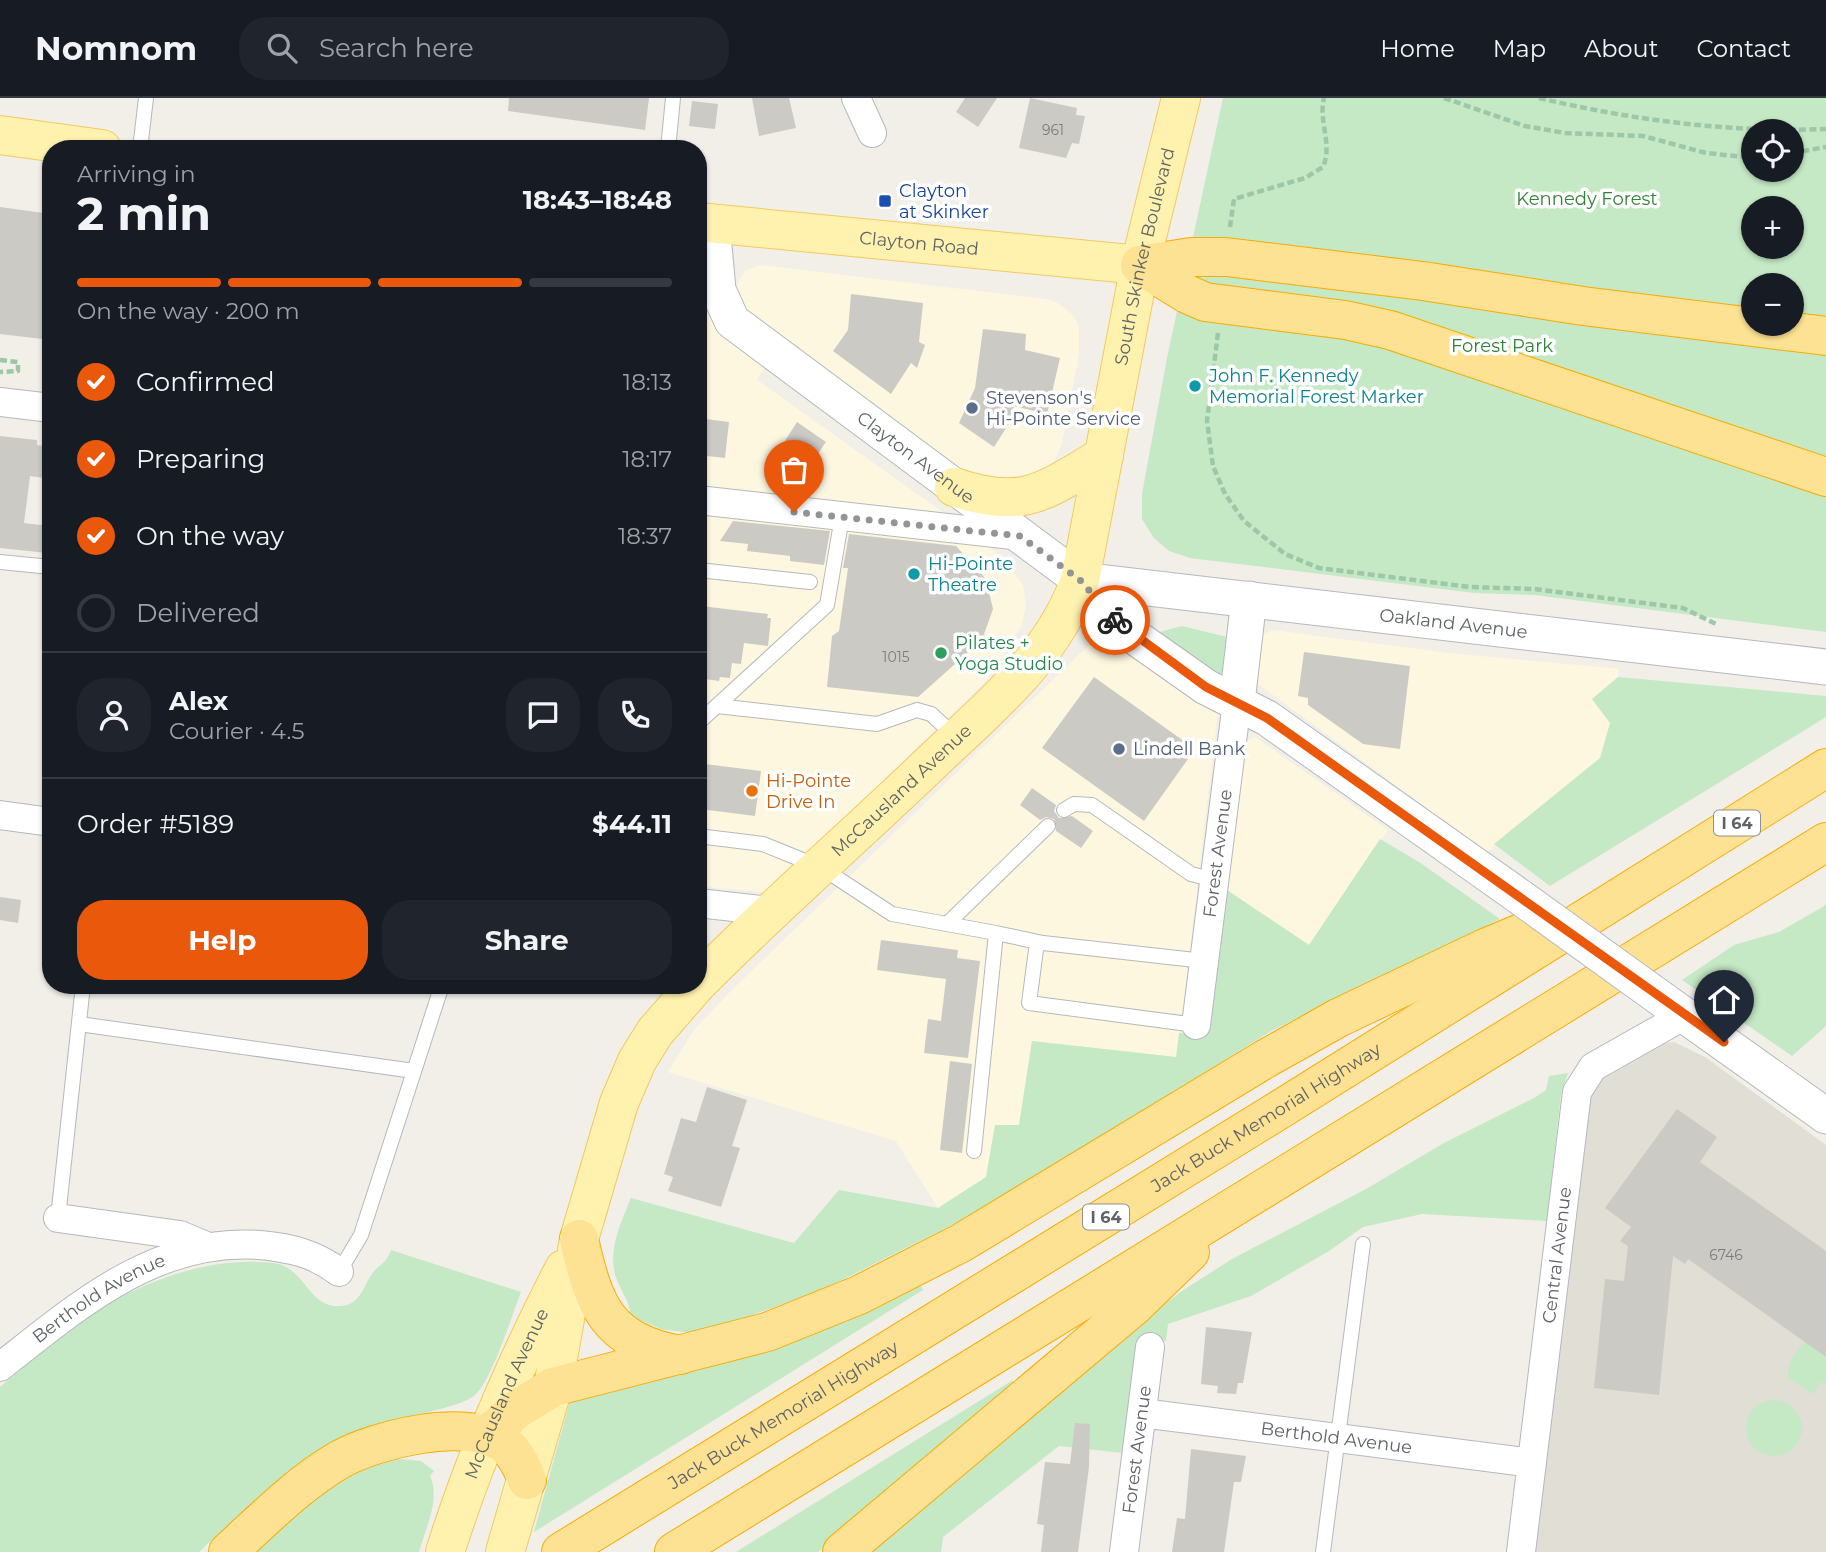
<!DOCTYPE html>
<html lang="en">
<head>
<meta charset="utf-8">
<style>
	body { margin:0; font-family:Montserrat,sans-serif; background:#20242c; color:#f1f3f6; height:100vh; display:flex; flex-direction:column; font-size:26px; white-space:nowrap }
	* { box-sizing:border-box; margin:0 }
	p { font-size:23px; color:#9ea1a6 }
	.icon { flex:none; width:38px; height:38px; fill:none; stroke:currentColor; stroke-width:2; stroke-linecap:round; stroke-linejoin:round }
	.map { position:relative; flex:1; overflow:hidden }
	.drawer { position:absolute; left:42px; top:42px; width:665px; height:854px; display:flex; flex-direction:column; background:#171b24; border-radius:28px; box-shadow:0 2px 5px #0004 }
	.drawer>* { flex:none }
	.tools { position:absolute; left:1741px; top:21px; display:grid; gap:14px }
	.tools a { display:grid; place-items:center; width:63px; height:63px; border-radius:50%; background:#171b24; box-shadow:0 2px 5px #0004; font-size:35px }
	.pin { position:absolute; display:grid; place-items:center; width:60px; height:60px; color:#fff; margin:-72px -30px; border-radius:50% 50% 50% 0; rotate:-45deg; box-shadow:0 0 7px #0007 }
	.pin .icon { rotate:45deg }
	.courier { position:absolute; display:grid; place-items:center; width:70px; height:70px; margin:-35px; border:5px solid #ea580c; border-radius:50%; background:#fff; color:#222; box-shadow:0 2px 9px #0007 }
	.headline em { font-style:normal; font-weight:700 }
	.headline div { display:flex; flex-direction:column-reverse }
	.headline { display:flex; align-items:center; justify-content:space-between; height:119px; padding:0 35px }
	h1 { font-size:46px; font-weight:700; line-height:52px }
	.bar { display:grid; grid-template-columns:repeat(4,1fr); gap:10px 7px; align-content:center; height:84px; padding:0 35px }
	.bar i { height:9px; border-radius:5px; background:#363941 }
	.bar .active { background:#ea580c }
	.bar p { grid-column:span 4 }
	.line { display:flex; align-items:center; gap:18px; padding:0 35px; border-top:2px solid #363941 }
	.line div { flex:1 }
	.round { display:grid; place-items:center; flex:none; width:74px; height:74px; border-radius:28px; background:#20242c }
	ol { padding:0 35px; list-style:none }
	li { display:flex; align-items:center; gap:21px; height:77px }
	li p { margin-inline-start:auto }
	li .icon { padding:7px; border-radius:50%; background:#ea580c; color:#fff; stroke-width:4 }
	li:last-child { color:#9ea1a6 }
	li i { width:38px; height:38px; border:4px solid #363941; border-radius:50% }
	.button { display:flex; gap:14px; margin-top:auto; padding:14px 35px }
	.button a { flex:1; height:80px; border-radius:28px; background:#ea580c; color:#fff; font-size:28px; font-weight:700; line-height:80px; text-align:center }
	.button a+a { background:#20242c; color:#f1f3f6 }
	header { display:flex; align-items:center; gap:42px; box-sizing:border-box; height:98px; padding:0 35px; background:#171b24; border-bottom:2px solid #363941 }
	header strong { font-size:33px }
	nav { display:flex; gap:38px; margin-inline-start:auto; font-size:24px }
	.search { width:490px; height:63px; background:#20242c; display:flex; align-items:center; gap:18px; box-sizing:border-box; padding:0 24px; border-radius:28px; color:#9ea1a6; font-size:26px }
	.map>svg:first-child { display:block }
	.commercial { fill:#fef7e0 }
	.education { fill:#e1ded6 }
	.green { fill:#c5e8c5; fill-rule:evenodd }
	.building { fill:#cccac5 }
	.lines { fill:none; stroke-linecap:round; stroke-linejoin:round }
	.service-casing { stroke:#b5b8bc; stroke-width:16 }
	.minor-casing { stroke:#b5b8bc; stroke-width:30 }
	.tertiary-casing { stroke:#b5b8bc; stroke-width:37 }
	.primary-casing { stroke:#f2c960; stroke-width:40 }
	.motorway-casing { stroke:#f9ab00; stroke-width:40 }
	.path { stroke:#9cc7a9; stroke-width:4.5; stroke-dasharray:7 3.5; stroke-linecap:butt }
	.service { stroke:#fff; stroke-width:14 }
	.minor { stroke:#fff; stroke-width:28 }
	.tertiary { stroke:#fff; stroke-width:35 }
	.primary { stroke:#fff2af; stroke-width:38 }
	.motorway { stroke:#fde293; stroke-width:38 }
	.tertiary-bridge-casing { stroke:#b5b8bc; stroke-width:37; stroke-linecap:butt }
	.tertiary-bridge { stroke:#fff; stroke-width:35 }
	.done { stroke:#929495; stroke-width:7; stroke-dasharray:0 12.6 }
	.route { stroke:#ea580c; stroke-width:9 }
	.transit-dot { fill:#1a4fb4; stroke:#fff; stroke-width:2.5 }
	.culture-dot { fill:#0f9aa8; stroke:#fff; stroke-width:2.5 }
	.service-dot { fill:#5c6f8a; stroke:#fff; stroke-width:2.5 }
	.leisure-dot { fill:#2e9e5b; stroke:#fff; stroke-width:2.5 }
	.food-dot { fill:#e8710a; stroke:#fff; stroke-width:2.5 }
	.labels { text-anchor:middle; dominant-baseline:central; stroke-width:7; stroke-linejoin:round; paint-order:stroke }
	.number-label { font-size:14px; fill:#7a7d7f }
	.shield { fill:#fff; stroke:#8f9295; stroke-width:2 }
	.shield-label { font-size:16px; font-weight:bold; fill:#5f6368 }
	.transit-label { font-size:18px; fill:#164399; stroke:#fff; text-anchor:start }
	.park-label { font-size:18px; fill:#348238; stroke:#fff }
	.street-label { font-size:18px; fill:#5f6368; stroke:#fff }
	.culture-label { font-size:18px; fill:#0d838f; stroke:#fff; text-anchor:start }
	.service-label { font-size:18px; fill:#4e5e75; stroke:#fff; text-anchor:start }
	.leisure-label { font-size:18px; fill:#27864d; stroke:#fff; text-anchor:start }
	.food-label { font-size:18px; fill:#c56008; stroke:#fff; text-anchor:start }
</style>
</head>
<body>
<header>
<strong>Nomnom</strong>
<div class="search"><svg class="icon" aria-label="search" viewBox="0 0 24 24"><circle cx="10" cy="10" r="6"/><path d="M15 15l6 6"/></svg>Search here</div>
<nav><a>Home</a><a>Map</a><a>About</a><a>Contact</a></nav>
</header>
<div class="map">
<svg width="1826" height="1454" viewBox="0 0 1826 1454">
	<rect width="100%" height="100%" fill="#f1efe8"/>
	<path class="commercial" d="M760 167 1046 201 1058 205 1073 217 1079 229V256L1062 345 1050 373 1044 379 978 385 741 213 735 201 738 185 745 173Z
		M698 178 766 268 757 282 941 413V418L698 393Z
		M698 409 981 444 1001 458 1023 487 1026 506 1022 527 989 580 773 790 762 794 698 788Z
		M1273 532 1448 555 1619 571 1618 579 1592 601 1610 625 1600 660 1487 754 1258 586 1254 580 1261 537Z
		M1104 537 1112 538 1218 614 1177 959 1032 943 1019 1027H995L986 1079 938 1110 896 1043 668 974 694 932 732 892 1093 543Z
		M1255 639 1388 732 1309 847 1224 790 1244 644Z"/>
	<path class="education" d="M1674 944 1705 959 1826 1047V1454H1533L1590 997 1601 981 1609 976 1665 945Z"/>
	<path class="green" d="M1223 0H1826V534L1535 497 1474 495 1190 460 1169 453 1154 440 1142 421V396L1167 260ZM1754 33H1792V72H1754ZM1754 110H1792V149H1754ZM1754 187H1792V226H1754Z
		M1182 528 1227 539 1222 583 1156 535Z
		M1618 579 1826 598V619L1550 788 1494 746 1600 660 1610 625 1592 601Z
		M1380 741 1419 764 1500 821 1273 932 982 1112 826 1190 723 1228 691 1235 661 1231 630 1218C632 1207 621 1193 617 1182 606 1154 621 1125 631 1100L794 1145 839 1092 938 1110 986 1079 995 1027H1019L1032 943 1176 959 1179 935 1206 938 1224 790 1309 847Z
		M1826 807V928L1792 958 1682 882 1734 847 1779 834Z
		M1568 975 1561 996 1547 1123 1422 1116 1363 1129 1329 1153 1251 1198 1168 1226 1166 1243 1140 1241 1123 1355 1059 1348 943 1439 941 1454H870L1128 1233 1182 1193 1232 1161 1366 1091 1444 1045 1534 1000 1546 992 1549 978Z
		M391 1152 521 1194C512 1217 492 1281 476 1296 460 1312 387 1320 359 1332 296 1358 249 1409 199 1454H0V1289C27 1267 53 1241 82 1222 136 1186 207 1157 273 1165 306 1169 308 1211 341 1208 363 1206 363 1185 375 1172 383 1165 387 1163 391 1152Z
		M919 1184 923 1192 534 1434 570 1303Z
		M1806 1244 1826 1259V1287L1821 1284 1813 1296 1788 1280C1787 1265 1795 1253 1806 1244Z
		M1013 1282 1010 1293 818 1454H736Z
		M1746 1330a28 28 0 1 1 56 0a28 28 0 1 1-56 0Z
		M400 1361 421 1363 434 1373 430 1378C441 1401 425 1431 419 1454H248L329 1386 370 1368Z"/>
	<path class="building" d="M509 0H649L645 32 508 13Z
		M752 0H789L796 30 759 38Z
		M965 0H997L978 29 956 14Z
		M1030 0 1077 10 1076 17 1085 18 1079 46 1072 45 1066 60 1019 50Z
		M692 3 718 6 715 31 689 28Z
		M0 109 51 116V242L0 236Z
		M851 196 923 205 919 244 925 247 917 270 911 265 891 296 833 253 848 232Z
		M983 231 1026 236 1025 252 1060 260 1047 316 1014 308 1010 324 994 349 959 325 975 290Z
		M698 320 729 324 725 360 698 357Z
		M797 324 826 344 812 364 810 378 798 373 767 371Z
		M0 338 37 342V347L51 349V381L30 378 24 425 50 428 47 455 0 450Z
		M733 423 830 433 824 467 790 463V458L747 453 748 446 720 443Z
		M849 436 956 448 986 481 993 511 982 542 918 599 827 589 832 538 839 533 848 470H843Z
		M701 508 768 516 767 520H771L768 548 744 545 741 566 732 565 730 580 720 579 719 583 698 580Z
		M1304 554 1410 568 1400 651 1363 646 1308 607V600L1298 598Z
		M1094 579 1195 651 1144 723 1042 650Z
		M705 666 761 673 755 718 700 711Z
		M1032 690 1056 707 1054 713 1059 720 1072 718 1093 733 1081 750 1056 733 1054 721 1046 719 1040 722 1020 707Z
		M0 799 21 802 18 825 0 822Z
		M881 842 958 852 957 860 980 863 968 960 924 955 928 921 941 923 946 881 877 872Z
		M950 963 972 966 962 1055 940 1052Z
		M707 989 747 1002 732 1048 740 1050 721 1109 668 1093 673 1079 664 1076 681 1020 696 1024Z
		M1677 1011 1717 1039 1700 1064 1826 1153V1259L1688 1161 1685 1166 1673 1158 1659 1297 1594 1290 1605 1181 1624 1183 1628 1148 1620 1143 1631 1129 1605 1110Z
		M1206 1229 1252 1234 1243 1285H1238L1236 1296 1217 1295 1218 1288 1201 1286Z
		M1075 1325 1090 1326 1089 1369 1078 1454H1041L1044 1427 1037 1426 1045 1364 1070 1366Z
		M1191 1351 1246 1358 1241 1384H1234L1224 1454H1172L1177 1420 1185 1421Z"/>
	<g class="lines">
		<g class="service-casing">
			<path id="service" d="M140 51 146 0
				M668 51 673 0
				M0 464 51 469
				M698 472 810 484
				M717 608 877 626 917 612 931 616 956 639
				M698 625 827 507 842 419
				M1064 712 1074 706 1092 707 1191 776 1214 782
				M698 738 763 746 822 770 892 816 996 835 974 1053
				M949 824 1048 728
				M996 835 1043 845 1204 863
				M1037 844 1029 905 1196 927
				M79 926 414 973
				M58 1120 83 887
				M339 1174 361 1137 442 887
				M1323 1454 1363 1146"/>
		</g>
		<g class="minor-casing">
			<g id="minor">
				<path d="M856 0 872 35"/>
				<path d="M0 304 51 310"/>
				<path d="M698 402 1020 438"/>
				<path d="M0 717 51 724"/>
				<path d="M698 805 769 813"/>
				<path id="s1" d="M1196 927 1237 604"/>
				<path d="M58 1120 180 1137 206 1148"/>
				<path id="s2" d="M0 1269C76 1209 156 1139 260 1147 290 1150 314 1155 339 1174"/>
				<path id="s3" d="M1142 1315 1532 1365"/>
				<path id="s4" d="M1124 1454 1150 1249"/>
				<path id="s5" d="M1521 1454 1577 994 1593 969 1685 917"/>
			</g>
		</g>
		<g class="tertiary-casing">
			<g id="tertiary">
				<path id="s6" d="M712 126 718 192 732 223 1080 482 1101 507 1135 539 1206 589 1267 620 1520 799"/>
				<path id="s7" d="M1080 482 1826 569"/>
				<path d="M1237 604 1249 501"/>
				<path d="M1663 902 1826 1018"/>
			</g>
		</g>
		<g class="primary-casing">
			<g id="primary">
				<path d="M0 37 102 51"/>
				<path id="s8" d="M698 124 1140 167"/>
				<path d="M954 389C1025 413 1044 393 1104 358"/>
				<path id="s9" d="M698 885C774 808 856 737 934 662 990 609 1054 557 1080 482L1140 167 1181 0"/>
				<path id="s10" d="M445 1454C476 1356 517 1262 564 1171"/>
				<path d="M505 1454 553 1289 579 1141 619 1005 637 963 655 934 696 887"/>
			</g>
		</g>
		<g class="motorway-casing">
			<g id="motorway">
				<path d="M1140 167 1187 196 1205 204 1345 222 1390 232 1826 379"/>
				<path d="M1140 167 1191 159H1226L1423 183 1583 208 1826 238"/>
				<path d="M579 1141C594 1208 606 1243 680 1257"/>
				<path d="M486 1338 516 1312 553 1289 767 1234 859 1197 961 1145 1265 961 1338 920 1485 850 1547 824"/>
				<path d="M228 1454C263 1422 298 1386 339 1362 377 1341 460 1321 500 1343 514 1352 521 1366 527 1382"/>
				<path id="s11" d="M561 1454 1271 1017 1826 670"/>
				<path d="M674 1454 1826 744"/>
				<path d="M842 1454 1133 1209 1190 1154"/>
			</g>
		</g>
		<path class="path" d="M1444 0 1525 28 1565 35 1643 38 1706 55 1754 60
			M1539 0C1633 22 1729 35 1826 31
			M1792 55 1826 49
			M1230 129 1234 101 1305 80 1323 69C1333 45 1318 24 1324 0
			M1218 235 1207 323 1213 368 1225 396 1244 423 1285 456 1319 470 1470 489 1534 491 1683 510 1716 526
			M0 262 18 264V273L0 274"/>
		<use href="#service" class="service"/>
		<use href="#minor" class="minor"/>
		<use href="#tertiary" class="tertiary"/>
		<use href="#primary" class="primary"/>
		<use href="#motorway" class="motorway"/>
		<g class="tertiary-bridge-casing">
			<path id="tertiary-bridge" d="M1520 799 1663 902"/>
		</g>
		<use href="#tertiary-bridge" class="tertiary-bridge"/>
	</g>
	<g class="lines">
		<path class="done" d="M794 414 1020 438 1080 482 1115 522"/>
		<path class="route" d="M1115 522 1206 589 1267 620 1724 944"/>
	</g>
	<rect class="transit-dot" x="878" y="96" width="14" height="14" rx="3.5"/>
	<g class="culture-dot">
		<circle cx="1195" cy="288" r="7"/>
		<circle cx="914" cy="476" r="7"/>
	</g>
	<g class="service-dot">
		<circle cx="972" cy="310" r="7"/>
		<circle cx="1119" cy="651" r="7"/>
	</g>
	<circle class="leisure-dot" cx="941" cy="555" r="7"/>
	<circle class="food-dot" cx="752" cy="693" r="7"/>
	<g class="labels">
		<g class="number-label">
			<text x="1053" y="32">961</text>
			<text x="896" y="559">1015</text>
			<text x="1726" y="1157">6746</text>
		</g>
		<g class="shield">
			<rect x="1714" y="712.5" width="46" height="25" rx="5"/>
			<rect x="1083" y="1106.5" width="46" height="25" rx="5"/>
		</g>
		<g class="shield-label">
			<text x="1737" y="725">I 64</text>
			<text x="1106" y="1119">I 64</text>
		</g>
		<g class="transit-label">
			<text x="899" y="93">Clayton<tspan x="899" dy="21">at Skinker</tspan></text>
		</g>
		<g class="park-label">
			<text x="1587" y="101">Kennedy Forest</text>
			<text x="1502" y="248">Forest Park</text>
		</g>
		<g class="street-label">
			<text stroke="none"><textPath href="#s8" startOffset="222">Clayton Road</textPath></text>
			<text stroke="none"><textPath href="#s9" startOffset="889">South Skinker Boulevard</textPath></text>
			<text stroke="none"><textPath href="#s6" startOffset="329">Clayton Avenue</textPath></text>
			<text stroke="none"><textPath href="#s7" startOffset="376">Oakland Avenue</textPath></text>
			<text stroke="none"><textPath href="#s9" startOffset="280">McCausland Avenue</textPath></text>
			<text stroke="none"><textPath href="#s1" startOffset="173">Forest Avenue</textPath></text>
			<text stroke="none"><textPath href="#s11" startOffset="828">Jack Buck Memorial Highway</textPath></text>
			<text stroke="none"><textPath href="#s5" startOffset="299">Central Avenue</textPath></text>
			<text stroke="none"><textPath href="#s2" startOffset="121">Berthold Avenue</textPath></text>
			<text stroke="none"><textPath href="#s10" startOffset="170">McCausland Avenue</textPath></text>
			<text stroke="none"><textPath href="#s11" startOffset="261">Jack Buck Memorial Highway</textPath></text>
			<text stroke="none"><textPath href="#s3" startOffset="196">Berthold Avenue</textPath></text>
			<text stroke="none"><textPath href="#s4" startOffset="103">Forest Avenue</textPath></text>
		</g>
		<g class="culture-label">
			<text x="1209" y="278">John F. Kennedy<tspan x="1209" dy="21">Memorial Forest Marker</tspan></text>
			<text x="928" y="466">Hi-Pointe<tspan x="928" dy="21">Theatre</tspan></text>
		</g>
		<g class="service-label">
			<text x="986" y="300">Stevenson's<tspan x="986" dy="21">Hi-Pointe Service</tspan></text>
			<text x="1133" y="651">Lindell Bank</text>
		</g>
		<g class="leisure-label">
			<text x="955" y="545">Pilates +<tspan x="955" dy="21">Yoga Studio</tspan></text>
		</g>
		<g class="food-label">
			<text x="766" y="683">Hi-Pointe<tspan x="766" dy="21">Drive In</tspan></text>
		</g>
	</g>
</svg>
<div class="tools">
<a><svg class="icon" aria-label="locate" viewBox="0 0 24 24"><circle cx="12" cy="12" r="6"/><path d="M12 2v4M12 18v4M2 12h4M18 12h4"/></svg></a>
<a>+</a>
<a>−</a>
</div>
<div class="pin" style="left:794px;top:414px;background:#ea580c"><svg class="icon" aria-label="bag" viewBox="0 0 24 24"><path d="M5 8h14l-1 12H6zM9 8a3 3 0 0 1 6 0"/></svg></div>
<div class="pin" style="left:1724px;top:944px;background:#1f2937"><svg class="icon" aria-label="home" viewBox="0 0 24 24"><path d="M3 11l9-7 9 7M6 9v11h12V9"/></svg></div>
<div class="courier" style="left:1115px;top:522px"><svg class="icon" aria-label="bike" viewBox="0 0 24 24"><circle cx="6" cy="16" r="4"/><circle cx="18" cy="16" r="4"/><path d="M6 16l4-8h5l3 8M10 8l3 8H6M13 5h3"/></svg></div>
<section class="drawer">
<div class="headline"><div><h1>2 min</h1><p>Arriving in</p></div><em>18:43–18:48</em></div>
<div class="bar"><i class="active"></i><i class="active"></i><i class="active"></i><i></i><p>On the way · 200 m</p></div>
<ol>
<li><svg class="icon" aria-label="check" viewBox="0 0 24 24"><path d="M5 12l5 5 9-10"/></svg>Confirmed<p>18:13</p></li>
<li><svg class="icon" aria-label="check" viewBox="0 0 24 24"><path d="M5 12l5 5 9-10"/></svg>Preparing<p>18:17</p></li>
<li><svg class="icon" aria-label="check" viewBox="0 0 24 24"><path d="M5 12l5 5 9-10"/></svg>On the way<p>18:37</p></li>
<li><i></i>Delivered</li>
</ol>
<div class="line" style="height:126px"><a class="round"><svg class="icon" aria-label="person" viewBox="0 0 24 24"><circle cx="12" cy="8" r="4"/><path d="M4 21q1-7 8-7t8 7"/></svg></a><div><b>Alex</b><p>Courier · 4.5</p></div><a class="round"><svg class="icon" aria-label="chat" viewBox="0 0 24 24"><path d="M4 5h16v11H9l-5 4z"/></svg></a><a class="round"><svg class="icon" aria-label="phone" viewBox="0 0 24 24"><path d="M5 4h4l2 5-3 2q2 4 5 5l2-3 5 2v4C11 20 4 13 5 4z"/></svg></a></div>
<div class="line" style="height:91px"><div>Order #5189</div><b>$44.11</b></div>
<div class="button"><a>Help</a><a>Share</a></div>
</section>
</div>
</body>
</html>
